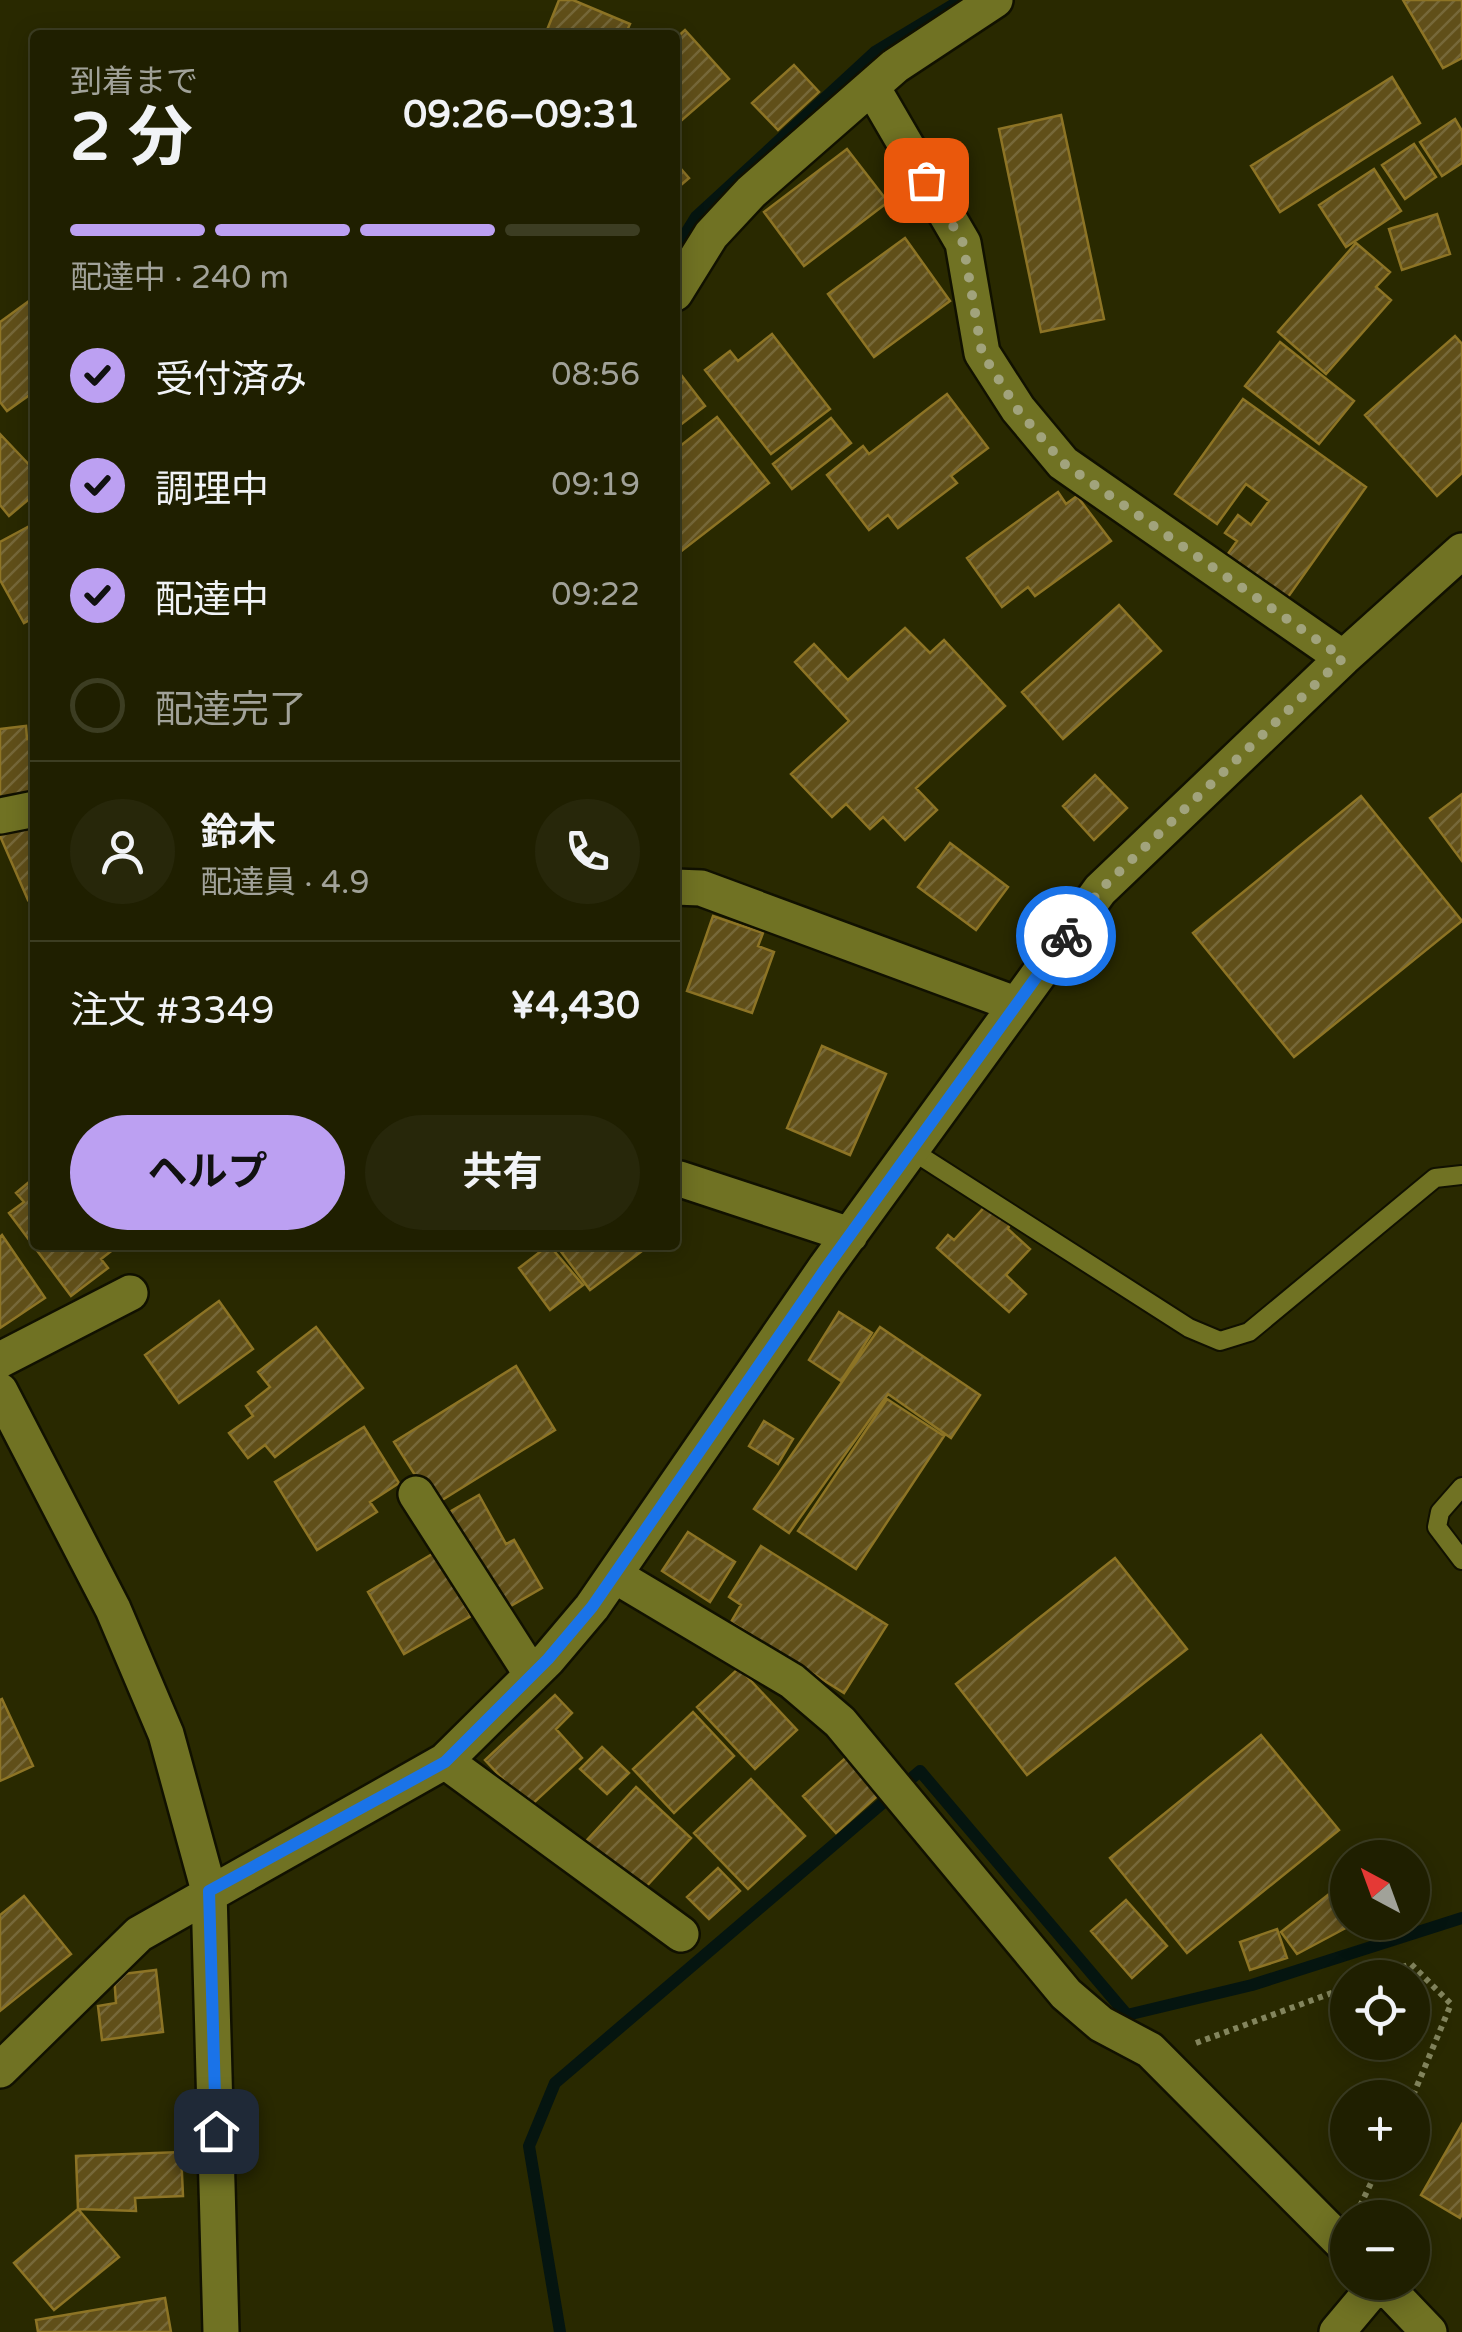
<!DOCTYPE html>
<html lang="ja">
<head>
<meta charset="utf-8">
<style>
	body { margin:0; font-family:"Varela Round","Noto Sans JP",sans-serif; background:#27270a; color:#f1f3f6; height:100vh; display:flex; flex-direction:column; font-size:38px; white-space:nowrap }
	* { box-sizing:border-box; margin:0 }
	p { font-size:32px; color:#a1a299 }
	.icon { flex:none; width:55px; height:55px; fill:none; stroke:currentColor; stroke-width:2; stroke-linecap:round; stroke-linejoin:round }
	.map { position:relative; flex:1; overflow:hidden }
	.sheet { position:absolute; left:30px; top:30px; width:650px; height:1220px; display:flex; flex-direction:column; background:#1f1f00; border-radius:10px; box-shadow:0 5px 25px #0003,0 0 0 2px #3c3d22 }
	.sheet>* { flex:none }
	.needle { width:65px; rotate:319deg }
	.tools { position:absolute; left:1330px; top:1840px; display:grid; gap:20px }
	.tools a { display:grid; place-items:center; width:100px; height:100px; border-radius:50%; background:#1f1f00; box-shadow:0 5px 25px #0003,0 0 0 2px #3c3d22; font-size:50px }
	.pin { position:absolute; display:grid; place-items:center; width:85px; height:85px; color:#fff; margin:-42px; border-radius:20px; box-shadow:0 5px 15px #0006 }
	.courier { position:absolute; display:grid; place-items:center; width:100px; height:100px; margin:-50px; border:8px solid #1a73e8; border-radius:50%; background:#fff; color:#222; box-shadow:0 2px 12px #0007 }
	.summary em { font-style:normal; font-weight:700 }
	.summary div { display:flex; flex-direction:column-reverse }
	.summary { display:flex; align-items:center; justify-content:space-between; height:170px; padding:0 40px }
	h1 { font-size:65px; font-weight:700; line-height:75px }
	.bar { display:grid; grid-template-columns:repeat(4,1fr); gap:15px 10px; align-content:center; height:120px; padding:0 40px }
	.bar i { height:12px; border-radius:8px; background:#3c3d22 }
	.bar .active { background:#bca0f2 }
	.bar p { grid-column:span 4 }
	.line { display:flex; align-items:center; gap:25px; padding:0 40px; border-top:2px solid #3c3d22 }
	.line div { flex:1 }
	.round { display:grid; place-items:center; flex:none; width:105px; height:105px; border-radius:52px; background:#27270a }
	ol { padding:0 40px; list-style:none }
	li { display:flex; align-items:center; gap:30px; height:110px }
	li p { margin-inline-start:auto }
	li .icon { padding:10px; border-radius:50%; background:#bca0f2; color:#111; stroke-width:4 }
	li:last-child { color:#a1a299 }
	li i { width:55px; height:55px; border:5px solid #3c3d22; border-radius:50% }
	.button { display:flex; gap:20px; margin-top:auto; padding:20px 40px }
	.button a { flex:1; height:115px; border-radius:60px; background:#bca0f2; color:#111; font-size:40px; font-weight:700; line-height:115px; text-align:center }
	.button a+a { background:#27270a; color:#f1f3f6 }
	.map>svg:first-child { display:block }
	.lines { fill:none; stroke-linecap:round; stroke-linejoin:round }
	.stream { stroke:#051510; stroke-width:12 }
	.building { fill:url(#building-hatch); stroke:#8d7425; stroke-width:2.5 }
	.service-casing { stroke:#110; stroke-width:22 }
	.minor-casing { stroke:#110; stroke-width:40 }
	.path { stroke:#83855d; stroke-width:6; stroke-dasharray:5 5; stroke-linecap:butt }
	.service { stroke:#707223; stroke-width:18 }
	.minor { stroke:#707223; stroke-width:35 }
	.done { stroke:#a1a37c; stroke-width:10; stroke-dasharray:0 18 }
	.route { stroke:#1a73e8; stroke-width:12 }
</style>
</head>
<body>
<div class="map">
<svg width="1462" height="2332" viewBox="0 0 1462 2332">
	<defs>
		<pattern id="building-hatch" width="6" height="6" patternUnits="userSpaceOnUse" patternTransform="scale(2.5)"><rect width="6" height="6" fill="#604f19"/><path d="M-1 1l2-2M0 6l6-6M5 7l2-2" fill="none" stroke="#766839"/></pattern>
	</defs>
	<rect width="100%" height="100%" fill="#292900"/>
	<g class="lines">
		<path class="stream" d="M675 251 696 217 875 52 961 0
			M560 2332 529 2146 555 2083 920 1771 1127 2015 1252 1985 1462 1918"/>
	</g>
	<path class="building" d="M559 0H573L630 24 625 35H545Z
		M1403 0H1462V58L1443 68Z
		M685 30 729 79 675 126V39Z
		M794 65 819 92 778 130 752 103Z
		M1392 77 1420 123 1280 212 1251 166Z
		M1061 115 1104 319 1041 332 999 129Z
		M1455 119 1462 131V163L1442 176 1420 142Z
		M1414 144 1436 177 1405 199 1382 165Z
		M847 149 888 202 804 266 764 212Z
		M675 162 689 178 675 190Z
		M1374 169 1401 211 1346 247 1319 205Z
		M1437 214 1450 254 1402 270 1389 229Z
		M905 238 950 301 874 357 828 294Z
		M1356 243 1390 272 1376 287 1391 300 1326 374 1278 332Z
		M29 301 35 309V391L7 411 0 402V322Z
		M772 334 830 409 771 454 705 370 730 351 738 361Z
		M1455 336 1462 344V473L1437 496 1365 415Z
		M1280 342 1354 401 1319 444 1245 386Z
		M675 367 705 406 675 429Z
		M947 394 988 448 951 476 957 483 898 528 888 515 869 530 827 475 863 446 869 454Z
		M1243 399 1366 487 1283 604 1223 561 1237 541 1225 533 1238 515 1251 525 1269 501 1246 484 1217 524 1175 494Z
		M717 417 769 483 675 556V450Z
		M831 418 851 443 792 489 773 464Z
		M0 434 35 471V494L9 516 0 505Z
		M1058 492 1066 504 1077 496 1111 541 1035 596 1028 587 1002 607 967 558Z
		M35 523V617L24 623 0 580V542Z
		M1119 605 1161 651 1063 739 1022 692Z
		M905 628 930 653 944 640 1005 706 916 788 937 810 905 840 883 817 870 829 846 804 832 817 791 774 849 721 795 662 814 644 848 680Z
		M26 726 27 739 35 738 34 793 0 797V729Z
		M1095 775 1127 808 1094 840 1063 806Z
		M1462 794V861L1430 818Z
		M1361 796 1462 921 1294 1057 1193 933Z
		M35 820V897L28 900 0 836Z
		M950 843 1008 887 976 930 918 887Z
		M713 916 763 933 758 946 774 952 752 1013 687 991Z
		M822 1046 886 1074 850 1155 787 1128Z
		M35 1177V1245H119L101 1259 108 1268 71 1296 9 1213 24 1202 16 1193Z
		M991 1200 1012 1218 1008 1229 1030 1249 1006 1275 1026 1294 1009 1312 937 1248 948 1235 954 1240Z
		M2 1235 45 1298 0 1328V1237Z
		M549 1245 583 1285 550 1310 519 1268Z
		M556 1245H650L590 1290Z
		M219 1301 253 1349 179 1403 145 1355Z
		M839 1312 872 1333 841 1381 809 1360Z
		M316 1327 363 1388 275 1457 265 1445 248 1458 229 1433 253 1416 246 1406 270 1387 258 1372Z
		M880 1327 980 1395 951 1438 888 1394 789 1533 754 1509Z
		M516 1366 555 1430 434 1505 394 1442Z
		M887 1399 944 1436 856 1569 798 1531Z
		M764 1421 793 1439 778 1464 749 1446Z
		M364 1427 399 1483 370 1502 377 1512 317 1550 275 1482Z
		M479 1495 506 1544 514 1540 542 1588 502 1611 446 1514Z
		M688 1532 735 1562 710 1602 662 1571Z
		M761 1546 887 1625 844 1693 731 1622 741 1605 729 1597Z
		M434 1553 471 1616 404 1654 368 1592Z
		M1115 1558 1187 1649 1027 1775 956 1684Z
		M739 1668 797 1730 755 1769 697 1707Z
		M555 1695 572 1713 556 1729 582 1758 529 1807 485 1760Z
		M2 1699 33 1766 0 1781V1700Z
		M693 1712 734 1756 674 1813 633 1769Z
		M1261 1735 1339 1830 1187 1953 1110 1858Z
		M602 1747 629 1773 607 1794 580 1769Z
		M850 1754 883 1791 836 1833 803 1796Z
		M751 1779 805 1836 748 1889 694 1833Z
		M636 1787 691 1838 630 1904 575 1853Z
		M718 1868 740 1891 709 1919 687 1897Z
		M1348 1879V1922H1357L1297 1954 1281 1932Z
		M24 1896 71 1954 0 2011V1915Z
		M1126 1900 1167 1946 1132 1978 1091 1931Z
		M1277 1929 1287 1958 1250 1970 1240 1942Z
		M156 1970 163 2032 102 2040 98 2006 116 2003 114 1975Z
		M1462 2124V2214L1460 2218 1421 2195Z
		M181 2152 183 2196 135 2198 136 2211 78 2209 76 2156Z
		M78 2209 119 2257 54 2310 14 2263Z
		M165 2298 171 2332H38L36 2320Z"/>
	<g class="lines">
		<g class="service-casing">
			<path id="service" d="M911 1150 1189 1328 1220 1341 1249 1332 1435 1178 1462 1175
				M1462 1487 1440 1512 1437 1527 1462 1560"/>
		</g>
		<g class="minor-casing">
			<path id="minor" d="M872 87 963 243 982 353 1018 409 1063 463 1343 658
				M675 293 711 235 751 192 895 66 995 0
				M0 816 35 809
				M675 887 701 888 1015 1004
				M680 1179 850 1235
				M0 1360 130 1293
				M0 1391 113 1609 166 1734 209 1891 221 2332
				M416 1494 532 1675
				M614 1575 792 1681 840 1722 1066 1994 1101 2024 1150 2050 1348 2249
				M445 1761 681 1934
				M0 2070 139 1934 445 1761 548 1659 592 1607 826 1267 1100 890 1343 658 1462 551
				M1381 2282 1429 2332
				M1337 2332 1379 2282"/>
		</g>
		<path class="path" d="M1374 1978 1411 1964 1451 2004 1412 2098
			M1196 2043 1348 1987
			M1360 2206 1381 2162"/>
		<use href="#service" class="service"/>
		<use href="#minor" class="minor"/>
	</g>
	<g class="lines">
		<path class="done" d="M926 180 963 243 982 353 1018 410 1063 463 1343 658 1100 890 1066 936"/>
		<path class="route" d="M216 2131 209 1891 445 1762 548 1659 592 1607 826 1268 1066 936"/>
	</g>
</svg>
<div class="tools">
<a><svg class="needle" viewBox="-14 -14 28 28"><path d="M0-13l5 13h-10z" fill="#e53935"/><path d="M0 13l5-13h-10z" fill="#a1a299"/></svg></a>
<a><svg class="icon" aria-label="locate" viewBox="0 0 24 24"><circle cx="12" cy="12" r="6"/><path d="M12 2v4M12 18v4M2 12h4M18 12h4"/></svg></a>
<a>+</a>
<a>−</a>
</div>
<div class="pin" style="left:926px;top:180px;background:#ea580c"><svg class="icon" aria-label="bag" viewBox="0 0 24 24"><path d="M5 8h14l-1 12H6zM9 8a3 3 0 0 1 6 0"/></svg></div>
<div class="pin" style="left:216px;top:2131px;background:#1f2937"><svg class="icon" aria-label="home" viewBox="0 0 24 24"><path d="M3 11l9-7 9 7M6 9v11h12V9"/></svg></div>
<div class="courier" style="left:1066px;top:936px"><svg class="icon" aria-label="bike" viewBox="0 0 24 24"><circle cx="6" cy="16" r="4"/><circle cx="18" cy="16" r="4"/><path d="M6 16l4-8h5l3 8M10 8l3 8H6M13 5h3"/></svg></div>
<section class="sheet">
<div class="summary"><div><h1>2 分</h1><p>到着まで</p></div><em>09:26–09:31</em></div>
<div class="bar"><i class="active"></i><i class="active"></i><i class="active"></i><i></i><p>配達中 · 240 m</p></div>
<ol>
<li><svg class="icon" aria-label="check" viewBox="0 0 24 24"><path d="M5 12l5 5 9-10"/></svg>受付済み<p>08:56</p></li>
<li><svg class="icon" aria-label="check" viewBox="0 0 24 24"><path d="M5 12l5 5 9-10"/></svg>調理中<p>09:19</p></li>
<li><svg class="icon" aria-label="check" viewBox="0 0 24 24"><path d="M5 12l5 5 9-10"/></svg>配達中<p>09:22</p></li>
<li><i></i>配達完了</li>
</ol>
<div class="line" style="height:180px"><a class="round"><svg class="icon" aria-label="person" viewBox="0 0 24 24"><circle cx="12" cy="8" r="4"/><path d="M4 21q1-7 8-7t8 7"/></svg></a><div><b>鈴木</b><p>配達員 · 4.9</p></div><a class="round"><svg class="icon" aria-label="phone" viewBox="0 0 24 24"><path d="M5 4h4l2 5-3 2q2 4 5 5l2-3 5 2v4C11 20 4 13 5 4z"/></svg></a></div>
<div class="line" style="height:130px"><div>注文 #3349</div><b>¥4,430</b></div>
<div class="button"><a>ヘルプ</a><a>共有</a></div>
</section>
</div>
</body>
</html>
